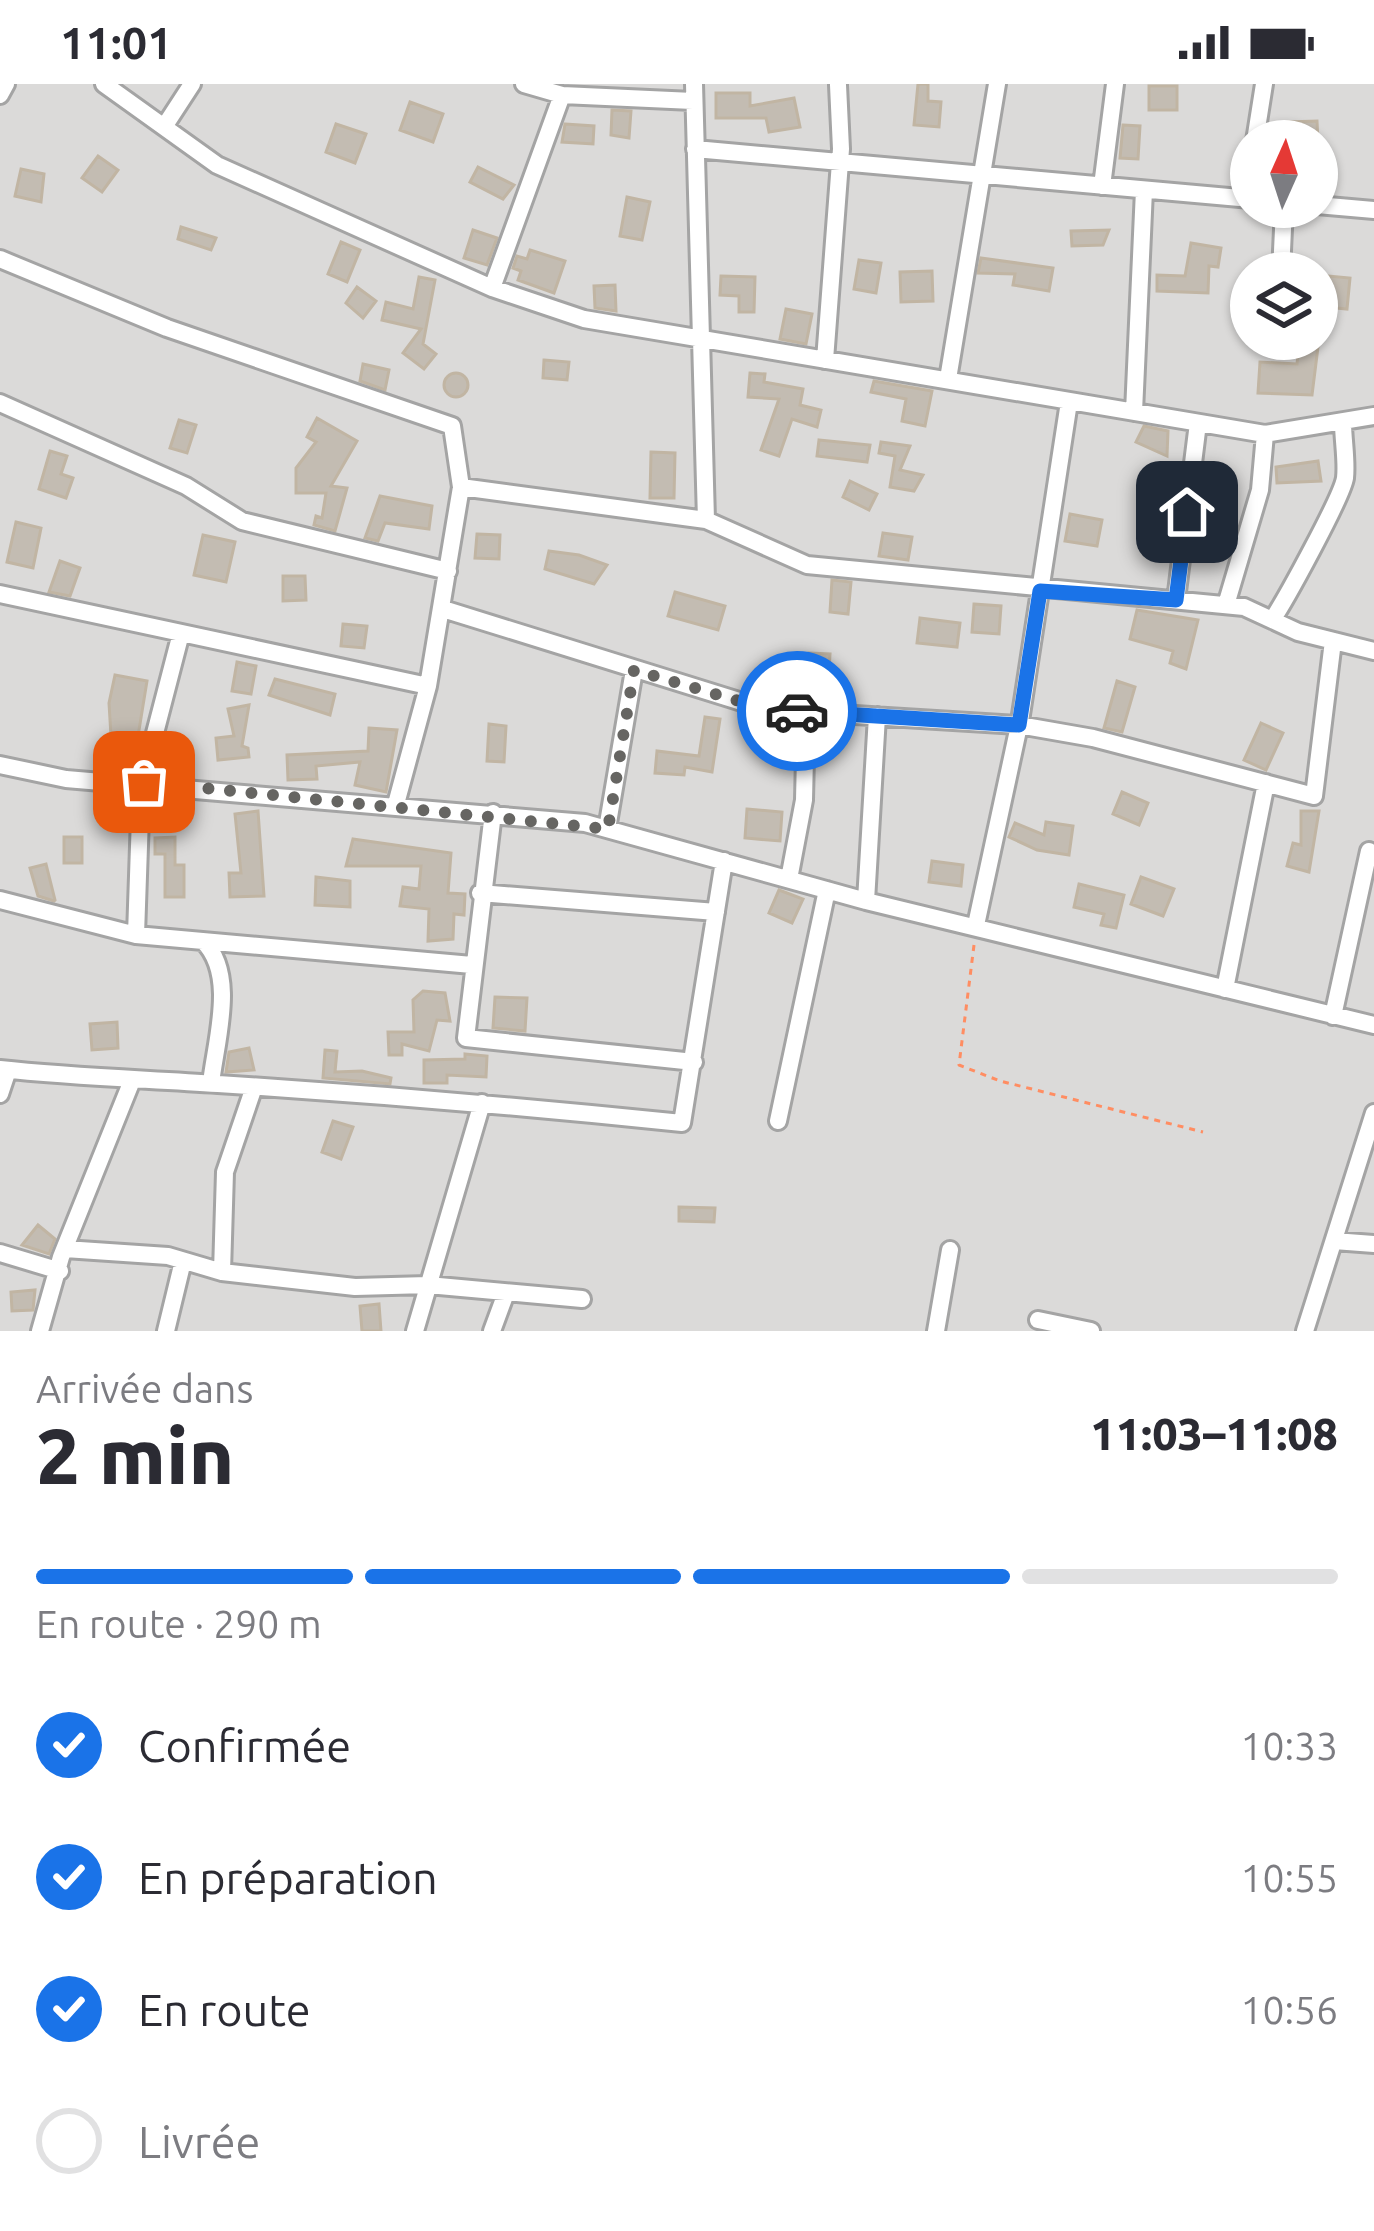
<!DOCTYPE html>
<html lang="fr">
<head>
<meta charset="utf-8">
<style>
	body { margin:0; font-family:Ubuntu,sans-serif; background:#f2f2f3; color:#2b2b33; height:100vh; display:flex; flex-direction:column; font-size:45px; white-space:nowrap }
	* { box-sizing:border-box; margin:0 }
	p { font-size:39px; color:#7c7c81 }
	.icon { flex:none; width:66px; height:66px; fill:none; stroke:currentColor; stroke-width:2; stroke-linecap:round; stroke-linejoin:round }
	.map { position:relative; height:1247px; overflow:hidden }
	.sheet { display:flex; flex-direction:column; background:#fff; flex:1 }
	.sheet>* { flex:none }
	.needle { width:78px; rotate:3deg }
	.fabs { position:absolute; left:1230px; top:36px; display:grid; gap:24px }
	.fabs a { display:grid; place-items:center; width:108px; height:108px; border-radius:50%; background:#fff; box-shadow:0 3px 9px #0004; font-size:60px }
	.pin { position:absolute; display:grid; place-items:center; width:102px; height:102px; color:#fff; margin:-51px; border-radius:24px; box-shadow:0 6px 18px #0006 }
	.courier { position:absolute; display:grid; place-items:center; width:120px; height:120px; margin:-60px; border:9px solid #1a73e8; border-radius:50%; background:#fff; color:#222; box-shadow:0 3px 15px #0007 }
	.overview em { font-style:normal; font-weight:800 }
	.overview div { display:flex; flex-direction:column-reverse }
	.overview { display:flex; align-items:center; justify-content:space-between; height:204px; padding:0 36px }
	h1 { font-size:78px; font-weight:800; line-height:90px }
	.bar { display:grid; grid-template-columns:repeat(4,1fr); gap:18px 12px; align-content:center; height:144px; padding:0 36px }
	.bar i { height:15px; border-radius:9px; background:#e1e1e2 }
	.bar .selected { background:#1a73e8 }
	.bar p { grid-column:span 4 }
	ol { padding:0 36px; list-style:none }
	li { display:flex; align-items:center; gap:36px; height:132px }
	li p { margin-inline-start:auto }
	li .icon { padding:12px; border-radius:50%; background:#1a73e8; color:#fff; stroke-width:4 }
	li:last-child { color:#7c7c81 }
	li i { width:66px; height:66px; border:6px solid #e1e1e2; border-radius:50% }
	.status { display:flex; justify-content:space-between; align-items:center; height:84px; padding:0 60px; background:#fff; direction:ltr }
	.status svg { height:33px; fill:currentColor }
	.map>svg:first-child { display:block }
	.residential { fill:#dbdad9; fill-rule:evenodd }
	.building { fill:#c3bcb2; stroke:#c1b5a3; stroke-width:3 }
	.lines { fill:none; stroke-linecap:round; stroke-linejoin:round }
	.minor-casing { stroke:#a4a4a4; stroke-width:22 }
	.path { stroke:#ff8d62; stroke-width:3; stroke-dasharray:6 6; stroke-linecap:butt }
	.minor { stroke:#fff; stroke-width:16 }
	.done { stroke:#666562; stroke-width:12; stroke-dasharray:0 21.6 }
	.route { stroke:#1a73e8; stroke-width:15 }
</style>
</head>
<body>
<div class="status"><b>11:01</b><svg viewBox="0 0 49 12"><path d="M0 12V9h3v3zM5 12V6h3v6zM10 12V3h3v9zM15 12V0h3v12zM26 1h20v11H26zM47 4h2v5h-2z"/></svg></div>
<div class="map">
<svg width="1374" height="1247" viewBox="0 0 1374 1247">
	<rect width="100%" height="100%" fill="#efece2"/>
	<path class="residential" d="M0 0H1374V1247H0ZM1251 57H1317V123H1251ZM1251 189H1317V255H1251Z"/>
	<path class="building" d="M918 0H928V17L941 18 939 43 914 41Z
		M1149 2H1177V26H1149Z
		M716 9H750V22L794 14 800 43 769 48 766 34H716Z
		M410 18 443 30 433 58 400 46Z
		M612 26 631 27 629 54 611 51Z
		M1317 37 1318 57H1288L1287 38Z
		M336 40 366 50 355 79 326 68Z
		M565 40 594 42 593 60 562 58Z
		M1123 41 1140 42 1138 75 1120 74Z
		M98 72 118 86 102 108 82 94Z
		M478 83 514 101 503 115 470 98Z
		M21 85 44 90 41 118 15 112Z
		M627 113 650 118 642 156 620 152Z
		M181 143 216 154 211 166 178 155Z
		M473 146 497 154 487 181 464 174Z
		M1109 146 1103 161 1072 162 1071 147Z
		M341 158 360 166 347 198 328 190Z
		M1191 159 1221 164 1218 183 1209 182 1208 209 1157 207V191L1185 192Z
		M530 166 565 177 554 209 518 196 521 187 513 184 517 172 527 175Z
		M981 174 1053 184 1049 207 1013 201 1015 190 978 189Z
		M859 176 881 179 876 209 854 205Z
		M932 187 933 217 901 218 900 188Z
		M721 192 755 193 754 228H739V212L720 211Z
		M1328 192 1350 194 1347 225 1325 223Z
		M419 193 435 196 423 260 436 270 424 285 403 269 421 245 382 236 386 218 413 225Z
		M615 201 616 227 595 224 594 202Z
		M357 203 376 217 363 234 346 219Z
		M786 225 812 230 806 260 780 255Z
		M1299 261 1318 263 1312 311 1258 309 1260 278 1297 280Z
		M544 276 569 278 567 296 543 294Z
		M363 280 389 286 385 306 360 297Z
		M444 301a12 12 0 1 1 24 0a12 12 0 1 1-24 0Z
		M750 289 765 290 764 298 803 305 800 321 821 326 817 343 792 335 779 372 761 366 779 315 748 313Z
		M874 297 932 307 925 342 902 337 906 315 871 308Z
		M317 334 357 357 331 402 347 404 335 447 314 441 316 432 322 434 326 409H296V384L316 358 307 353Z
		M179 336 196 341 187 369 170 364Z
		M1144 342 1168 347 1167 372 1136 358Z
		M819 356 870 361 867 378 817 372Z
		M881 358 910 362 900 386 923 391 914 407 890 403 895 372 879 369Z
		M50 367 67 372 61 390 73 394 66 414 39 405Z
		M651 368 675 369 674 414H650Z
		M1318 377 1321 397 1277 399 1276 383Z
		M850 397 877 410 869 426 843 413Z
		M1153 408 1176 414 1172 442 1146 435Z
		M380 412 432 422 429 445 385 439 378 457 365 454Z
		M1070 430 1102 436 1097 462 1065 457Z
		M16 438 41 444 33 484 7 478Z
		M883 449 912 453 908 476 879 472Z
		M477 450 500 451 499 475 475 474Z
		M203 451 235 458 226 498 194 491Z
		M549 467 579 471 607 481 594 500 545 485Z
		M60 477 80 484 70 512 49 508Z
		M283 492H305L306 516 283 517Z
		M832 496 851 498 848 530 830 528Z
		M675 508 725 522 718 546 668 532Z
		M974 520 1001 522 999 550 972 548Z
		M1137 526 1198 536 1186 585 1170 579 1173 567 1130 555Z
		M920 534 960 539 957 563 917 559Z
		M343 540 367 542 364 564 341 562Z
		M809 569 830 570 828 604 807 603Z
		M237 578 256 582 251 610 232 607Z
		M115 591 147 597 133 683 113 685 109 619Z
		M275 595 335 610 330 631 269 611Z
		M1117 597 1135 603 1122 648 1104 644Z
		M249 621 242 662 248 664 249 673 218 676 216 654 234 652 228 625Z
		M705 633 720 635 712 688 685 683 684 691 655 689 657 667 699 672Z
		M1261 639 1283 649 1266 686 1244 676Z
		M489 640 506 642 504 678 487 677Z
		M369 644 397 646 386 708 355 701 360 678 316 682 317 695 288 696 287 671 368 667Z
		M1122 708 1148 719 1139 741 1113 730Z
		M747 725 782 728 780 757 745 754Z
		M258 727 264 812 230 813 229 789H241L235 730Z
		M1301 727H1319L1309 788 1287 782 1293 759 1301 761Z
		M1046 738 1073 742 1069 771 1037 766 1009 753 1015 739 1044 751Z
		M64 753H82V779H64Z
		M175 753V781H184V813H165V770H155V754Z
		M353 755 451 769 448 809 465 810 464 831 454 830 453 855 428 857 429 825 400 822 403 803 419 805 421 782H346Z
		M932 777 963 781 961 802 929 798Z
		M46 780 55 816 54 817 38 812 30 784Z
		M316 793 350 797V823L315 821Z
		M1141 793 1174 805 1163 832 1131 820Z
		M1079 800 1124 811 1116 844 1101 841 1104 830 1074 823Z
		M779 806 803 815 792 839 769 829Z
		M423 907 445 909 450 937 437 936 429 967 402 960V971H389L388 948H414L413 916Z
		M495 913 527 914 525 947 493 944Z
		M117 938 118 964 92 966 90 940Z
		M249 964 254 986 226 988 229 968Z
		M325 966 337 967 335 988 362 987 391 994 390 1000 323 994Z
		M465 970 487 972 486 993 447 991V999H424V976L465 975Z
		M333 1037 353 1043 341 1075 322 1068Z
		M679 1123 715 1124 714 1138 679 1137Z
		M38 1141 55 1155 49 1170 22 1161Z
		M35 1206 33 1226 12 1227 11 1208Z
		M379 1220 381 1247H362L360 1222Z"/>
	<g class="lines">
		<g class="minor-casing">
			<path id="minor" d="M104 0 217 81 492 204 584 235 1265 350 1374 332
				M524 0 562 11 693 17
				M694 0 706 436
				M0 11 6 0
				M164 43 192 0
				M1255 57 1264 0
				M695 65 1251 115
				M1102 102 1115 0
				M1247 115 1251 83
				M1317 121 1374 126
				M0 175 167 244 452 342 461 403
				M1281 189 1284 123
				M492 204 562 11
				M825 276 841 65 838 1
				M948 295 997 0
				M0 319 186 402 242 437 448 487
				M1134 328 1144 106
				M0 510 428 602
				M1176 516 1198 339
				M1226 521 1260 406 1265 350
				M443 525 742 618 806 628 1019 641 1093 654 1314 712 1333 557
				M1272 536C1285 517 1342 413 1345 394 1347 377 1343 356 1343 338
				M0 681 66 695 585 739 866 817 1374 941
				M396 720 428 602 461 403 706 436 807 481 1244 523 1298 548 1374 567
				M493 729 466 954 694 978
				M607 745 634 586
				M789 795 804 716 806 628
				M480 809 716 828
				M0 816 136 851 472 881
				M866 817 877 632
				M976 841 1020 637 1069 318
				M136 851 141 703 180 553
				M203 857C237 890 216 956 211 999
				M1225 905 1266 699
				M1333 932 1369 767
				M0 985C73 993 145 995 218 1000 373 1010 527 1023 682 1039L724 777
				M0 1010 8 986
				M778 1037 827 806
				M1334 1157 1374 1160
				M65 1165 168 1172 222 1188 355 1203 428 1201 582 1215
				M0 1169 60 1187
				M222 1188 225 1088 254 1003
				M1038 1236 1091 1247
				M40 1247 61 1173 131 999
				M166 1247 183 1177
				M415 1247 482 1019
				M492 1247 506 1209
				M936 1247 950 1166
				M1305 1247 1374 1029"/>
		</g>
		<path class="path" d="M974 861 959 981 1000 997 1203 1048"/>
		<use href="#minor" class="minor"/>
	</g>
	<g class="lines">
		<path class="done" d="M144 698 608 745 634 586 742 618 797 627"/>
		<path class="route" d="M797 627 1019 641 1040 507 1176 516 1187 428"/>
	</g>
</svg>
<div class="fabs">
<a><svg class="needle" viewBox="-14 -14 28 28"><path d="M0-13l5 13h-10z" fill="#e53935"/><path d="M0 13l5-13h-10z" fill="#7c7c81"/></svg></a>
<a><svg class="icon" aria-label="layers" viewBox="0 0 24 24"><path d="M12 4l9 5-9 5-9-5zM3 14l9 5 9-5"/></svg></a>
</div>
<div class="pin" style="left:144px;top:698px;background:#ea580c"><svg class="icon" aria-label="bag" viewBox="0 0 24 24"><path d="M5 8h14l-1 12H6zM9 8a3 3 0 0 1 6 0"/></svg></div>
<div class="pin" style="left:1187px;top:428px;background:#1f2937"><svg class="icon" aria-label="home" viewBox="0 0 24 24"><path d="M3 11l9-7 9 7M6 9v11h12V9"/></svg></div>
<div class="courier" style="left:797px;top:627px"><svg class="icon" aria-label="car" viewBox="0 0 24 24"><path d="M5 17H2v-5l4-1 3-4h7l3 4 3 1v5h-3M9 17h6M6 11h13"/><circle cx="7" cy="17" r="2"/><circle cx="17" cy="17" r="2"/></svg></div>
</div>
<section class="sheet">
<div class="overview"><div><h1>2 min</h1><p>Arrivée dans</p></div><em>11:03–11:08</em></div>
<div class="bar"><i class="selected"></i><i class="selected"></i><i class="selected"></i><i></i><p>En route · 290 m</p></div>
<ol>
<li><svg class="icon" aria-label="check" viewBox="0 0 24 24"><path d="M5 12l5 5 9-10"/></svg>Confirmée<p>10:33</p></li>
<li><svg class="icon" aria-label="check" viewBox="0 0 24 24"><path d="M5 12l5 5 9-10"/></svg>En préparation<p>10:55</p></li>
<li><svg class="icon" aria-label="check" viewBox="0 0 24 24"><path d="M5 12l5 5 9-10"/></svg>En route<p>10:56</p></li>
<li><i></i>Livrée</li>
</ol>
</section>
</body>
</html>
